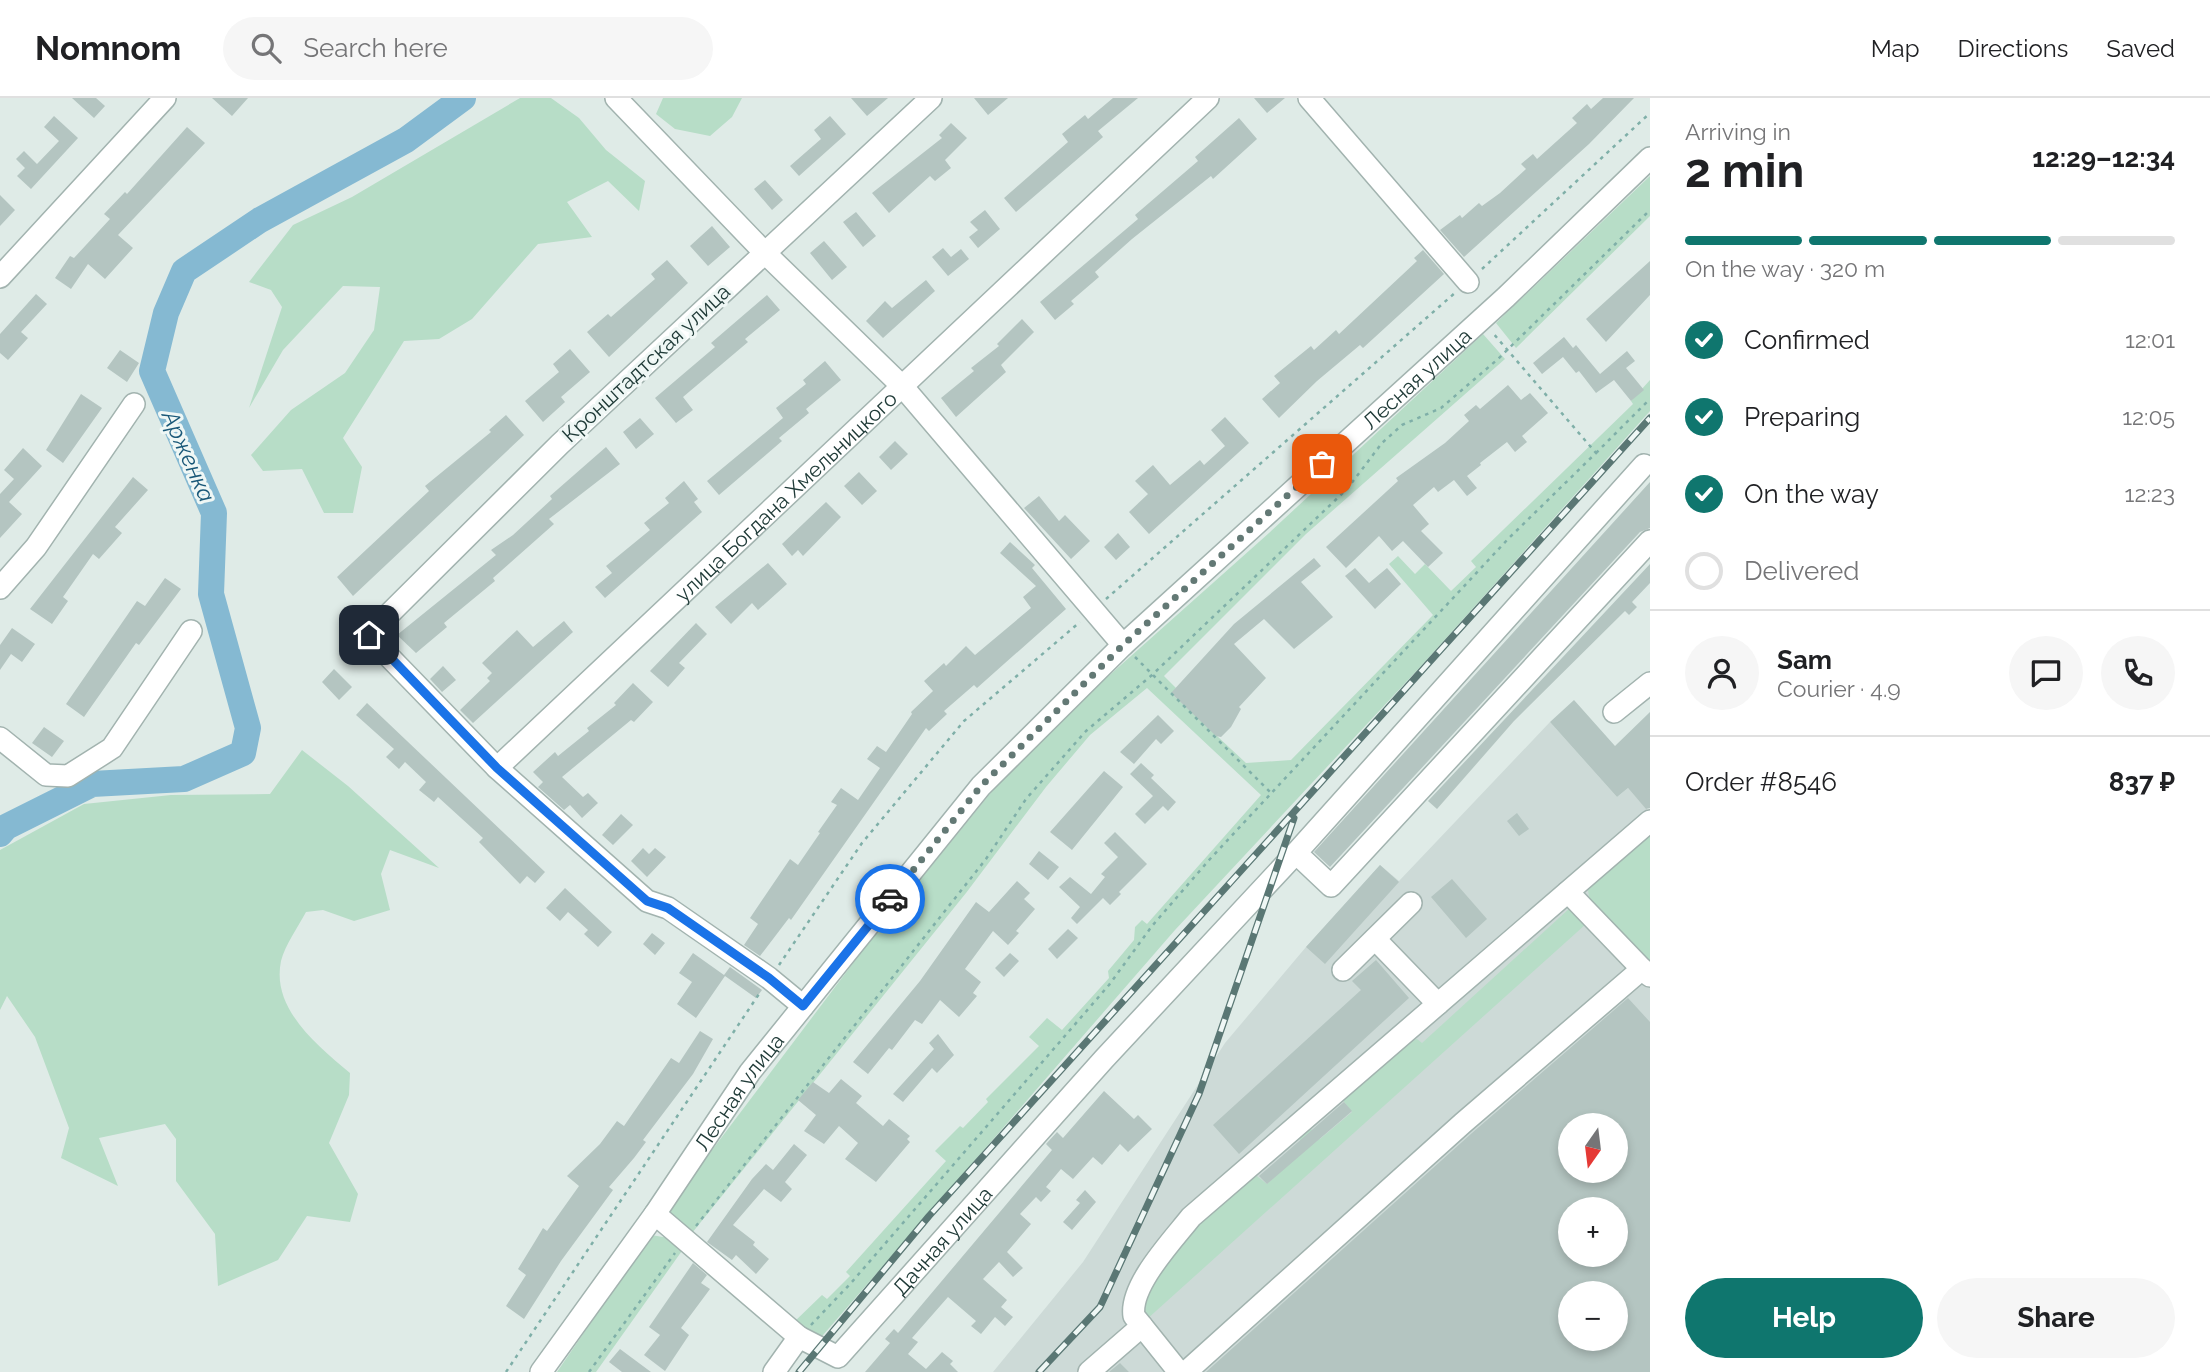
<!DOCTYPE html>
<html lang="en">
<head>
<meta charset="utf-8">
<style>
	body { margin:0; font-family:Raleway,sans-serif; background:#f6f6f6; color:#202124; height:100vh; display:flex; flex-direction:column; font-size:26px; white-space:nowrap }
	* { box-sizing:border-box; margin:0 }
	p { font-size:23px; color:#757577 }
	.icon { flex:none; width:38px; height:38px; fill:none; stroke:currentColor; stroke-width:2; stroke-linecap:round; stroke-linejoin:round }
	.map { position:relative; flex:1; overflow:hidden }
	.panel { display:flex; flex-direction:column; background:#fff; width:560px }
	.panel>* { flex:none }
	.needle { width:46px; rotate:194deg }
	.tools { position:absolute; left:1558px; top:1015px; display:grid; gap:14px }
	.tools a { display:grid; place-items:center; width:70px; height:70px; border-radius:50%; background:#fff; box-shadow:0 4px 10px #0003; font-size:35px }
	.pin { position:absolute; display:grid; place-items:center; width:60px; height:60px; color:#fff; margin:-30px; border-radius:14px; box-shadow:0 4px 10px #0006 }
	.courier { position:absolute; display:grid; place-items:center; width:70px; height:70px; margin:-35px; border:5px solid #1a73e8; border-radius:50%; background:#fff; color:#222; box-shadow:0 2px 9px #0007 }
	.head em { font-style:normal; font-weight:700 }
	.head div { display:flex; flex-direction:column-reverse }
	.head { display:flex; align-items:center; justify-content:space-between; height:119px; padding:0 35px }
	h1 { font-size:46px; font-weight:700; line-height:52px }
	.bar { display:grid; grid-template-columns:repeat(4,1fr); gap:10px 7px; align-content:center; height:84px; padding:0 35px }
	.bar i { height:9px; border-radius:5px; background:#e0e0e0 }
	.bar .on { background:#0f766e }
	.bar p { grid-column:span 4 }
	.line { display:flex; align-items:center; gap:18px; padding:0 35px; border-top:2px solid #e0e0e0 }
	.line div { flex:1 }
	.round { display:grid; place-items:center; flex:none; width:74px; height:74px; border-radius:37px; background:#f6f6f6 }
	ol { padding:0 35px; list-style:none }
	li { display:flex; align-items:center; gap:21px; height:77px }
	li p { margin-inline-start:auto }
	li .icon { padding:7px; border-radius:50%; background:#0f766e; color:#fff; stroke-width:4 }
	li:last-child { color:#757577 }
	li i { width:38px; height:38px; border:4px solid #e0e0e0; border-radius:50% }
	.cta { display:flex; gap:14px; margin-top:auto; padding:14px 35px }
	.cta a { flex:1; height:80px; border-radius:42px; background:#0f766e; color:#fff; font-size:28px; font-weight:700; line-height:80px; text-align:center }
	.cta a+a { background:#f6f6f6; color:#202124 }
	header { display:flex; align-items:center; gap:42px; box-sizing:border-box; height:98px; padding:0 35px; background:#fff; border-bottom:2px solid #e0e0e0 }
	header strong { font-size:33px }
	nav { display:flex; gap:38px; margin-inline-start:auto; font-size:24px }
	.search { width:490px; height:63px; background:#f6f6f6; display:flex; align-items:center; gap:18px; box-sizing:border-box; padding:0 24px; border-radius:38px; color:#757577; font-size:26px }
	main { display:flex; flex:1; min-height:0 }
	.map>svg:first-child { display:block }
	.built { fill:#cddad7; fill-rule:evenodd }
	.green { fill:#b7ddc7; fill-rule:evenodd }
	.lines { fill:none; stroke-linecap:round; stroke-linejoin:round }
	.river { stroke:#85b9d2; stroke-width:26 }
	.building { fill:#b4c5c1; fill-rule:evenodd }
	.minor-casing { stroke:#a2b3af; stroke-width:24 }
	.path { stroke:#7fafa8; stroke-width:2.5; stroke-dasharray:3.5 5; stroke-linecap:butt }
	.minor { stroke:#fff; stroke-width:21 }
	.rail-casing { stroke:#5a7774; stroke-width:7 }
	.rail { stroke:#eff7f5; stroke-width:4.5; stroke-dasharray:13; stroke-linecap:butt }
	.done { stroke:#637975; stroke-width:7; stroke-dasharray:0 12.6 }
	.route { stroke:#1a73e8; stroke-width:9 }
	.labels { text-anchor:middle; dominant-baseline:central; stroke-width:6; stroke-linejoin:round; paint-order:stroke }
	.street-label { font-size:21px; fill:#203b38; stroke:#eff7f5 }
	.water-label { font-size:23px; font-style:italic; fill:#195878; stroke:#eff7f5 }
</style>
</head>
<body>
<header>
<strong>Nomnom</strong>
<div class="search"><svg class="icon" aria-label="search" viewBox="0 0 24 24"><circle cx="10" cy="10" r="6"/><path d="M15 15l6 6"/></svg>Search here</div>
<nav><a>Map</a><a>Directions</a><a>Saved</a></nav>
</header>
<main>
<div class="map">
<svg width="1650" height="1274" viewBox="0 0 1650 1274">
	<rect width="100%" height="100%" fill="#dfebe7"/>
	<path class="built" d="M1550 624 1617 699 1628 690 1650 715V1274H993L1083 1164 1225 945 1306 849 1380 767 1399 783ZM1570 1027H1615V1073H1570ZM1570 1111H1615V1157H1570ZM1570 1195H1615V1241H1570Z"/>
	<path class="green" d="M520 0H551L579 20 606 52 645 83 639 113 608 83 567 104 592 139 538 146 472 221 439 241 404 243 343 340 362 369 353 415H324L302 371 263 373 251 357 291 312 345 275 374 232 380 189 343 188 283 252 249 310 282 209 271 192 249 184 293 127 352 99Z
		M663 0H742L732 19 710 38 675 31 656 16Z
		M1650 78V118L1516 250 1496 225Z
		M1483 236 1505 261 1306 436 1164 578 1176 590 1172 596 1246 665 1291 662 1433 517 1389 466 1398 458 1415 476 1425 466 1451 493 1476 469 1471 463 1633 306 1631 303 1650 282V313L1422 567 1175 832 817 1244 799 1233 667 1121 669 1109 863 852 1002 681 1094 591 1269 435ZM1147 590 1261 697 1147 826 1142 822 1135 829 1134 842 1108 873 1109 880 1062 932 1047 920 1029 939 1039 948 986 1001 988 1004 963 1030 960 1028 935 1053 946 1063 846 1174 850 1178 827 1201 822 1197 793 1225 692 1135 966 795 1046 689 1090 637Z
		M302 652 348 688 439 770 390 752 381 776 390 812 354 823 323 812 306 814C298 829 285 847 281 863 271 911 318 948 350 975L349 997 329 1045 358 1096 350 1124 307 1118 278 1162 218 1188 215 1136 176 1083V1041L165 1026 99 1040 118 1088 61 1060 69 1030 35 939 7 898 0 912V752L84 706 171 697 270 696Z
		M1650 734V870L1590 805 1588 792Z
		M1571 809 1586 826 1146 1222 1140 1205 1182 1138 1253 1075 1267 1086 1307 1049 1298 1040 1310 1030 1320 1041 1352 1014 1341 1000 1408 943 1417 941 1422 945Z
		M651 1137 669 1140 684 1150 596 1274H557Z"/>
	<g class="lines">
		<path class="river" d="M0 736 6 729 92 686 184 681 243 655 248 630 211 496 214 415 152 273 166 215 184 173 260 122 406 42 463 0"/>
	</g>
	<path class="building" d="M72 0H96L105 8 94 20Z
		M212 0H248L232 18Z
		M851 0H888L867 18Z
		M974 0H1008L988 17Z
		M1113 0H1138L1098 33 1103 39 1016 114 1004 100 1068 44 1062 36 1085 17 1088 21Z
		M1254 0H1285L1267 15Z
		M1603 0H1634L1589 46 1464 159 1440 132 1460 117 1462 120 1479 105 1482 108 1500 95 1526 71 1521 66 1533 56 1537 61 1577 25 1572 20 1587 6 1591 11Z
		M54 18 78 40 31 91 17 78 25 70 16 61 24 53 37 66 59 43 44 29Z
		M830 18 846 36 799 78 790 68 821 41 814 32Z
		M1239 20 1257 41 1213 81 1211 78 1132 141 1095 174 1099 179 1071 203 1074 206 1055 222 1040 204 1138 121 1135 117 1198 63 1195 59Z
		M951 25 967 40 945 62 951 70 935 83 930 78 889 115 872 95 942 40 939 37Z
		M187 29 205 45 118 137 133 150 105 181 88 166 71 191 55 180 70 158 74 160 110 121 104 116 125 94 127 96Z
		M765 82 783 102 772 112 754 91Z
		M0 97 15 112 0 128Z
		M985 112 1000 131 978 150 969 139 978 132 970 124Z
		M856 114 876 138 863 149 843 124Z
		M712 128 730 149 708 168 690 148Z
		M824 143 847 169 832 182 810 155Z
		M943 150 951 159 961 151 969 161 948 178 932 159Z
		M1423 152 1444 176 1363 250 1360 247 1317 283 1279 320 1262 301 1280 285 1274 278 1311 248 1314 252 1336 232 1339 236 1417 163 1414 160Z
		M667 162 688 185 609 259 587 234 608 216 611 219 655 181 651 176Z
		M1650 163V197L1606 244 1586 221Z
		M926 182 935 193 883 240 866 223 885 203 892 210Z
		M36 196 47 206 21 234 28 240 8 262 0 255V236Z
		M767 197 780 212 745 241 748 244 683 299 693 312 676 325 655 300 715 249 711 245Z
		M1022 221 1034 234 1001 267 1006 274 956 319 941 300 974 273 971 270 999 248 997 246Z
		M1564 239 1573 250 1576 247 1600 276 1627 253 1635 263 1626 270 1644 292 1631 303 1614 282 1596 295 1579 273 1576 275 1563 259 1542 276 1533 265Z
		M570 251 590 274 561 299 565 304 543 324 525 303 559 274 553 266Z
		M120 252 139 265 127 284 107 270Z
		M825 263 841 282 806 311 809 315 779 340 782 343 719 397 707 383 783 320 776 310 806 286 803 282Z
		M1508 287 1521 302 1530 295 1548 315 1522 338 1527 344 1515 354 1507 344 1480 365 1481 367 1467 378 1477 390 1467 398 1454 382 1438 394 1434 389 1413 407 1429 426 1421 433 1443 455 1428 469 1403 443 1392 453 1379 438 1346 470 1326 449 1398 383 1396 380 1445 345 1469 323 1464 317 1476 307 1480 311Z
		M81 296 102 310 63 365 46 352Z
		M506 317 524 337 353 498 337 479 429 393 425 388 491 334 489 332Z
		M1225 319 1249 345 1149 436 1129 414 1148 396 1135 383 1153 367 1170 387 1200 362 1204 367 1225 348 1211 332Z
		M640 320 654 336 636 351 623 334Z
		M895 343 908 356 891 372 879 359Z
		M606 349 620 366 549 421 554 426 493 480 495 483 444 525 447 529 416 555 397 537 496 457 491 452 513 437 552 401 550 398Z
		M23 350 42 368 9 404 22 416 0 440V396L14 381 4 372Z
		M859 374 877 393 862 407 844 388Z
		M133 379 148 392 115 429 122 435 99 461 93 456 63 499 68 503 52 526 30 511Z
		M684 383 698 401 694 404 702 414 605 500 595 489 612 475 606 468 650 432 644 425 669 405 665 400Z
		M1650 384V430L1640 434 1330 769 1314 754Z
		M1039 398 1059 423 1065 417 1090 443 1071 461 1024 410Z
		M826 404 841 419 803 458 798 452 792 458 782 446Z
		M1118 435 1130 449 1116 462 1104 449Z
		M1010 444 1035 467 1032 470 1066 511 977 590 974 587 944 613 947 616 929 633 926 630 791 822 789 820 760 858 744 847 758 826 750 820 790 761 798 767 820 735 818 734 837 707 831 704 841 690 858 702 880 670 867 661 877 648 886 654 912 616 911 614 933 593 924 583 944 565 946 568 966 548 975 557 1031 510 1023 499 1036 488 1000 455Z
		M1314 460 1321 468 1301 484 1333 519 1294 551 1264 521 1234 546 1266 580 1239 609 1241 611 1231 629 1221 639 1216 638 1171 595 1234 526Z
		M768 465 787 486 758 512 752 505 731 526 715 509Z
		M1650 466V485L1632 504 1637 509 1629 517 1625 513 1514 623 1437 711 1428 703Z
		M1355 470 1369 485 1387 470 1401 486 1375 511 1345 478Z
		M165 480 181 491 139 547 136 545 84 619 66 606 137 503 145 508Z
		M564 523 573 534 473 625 460 612 490 583 487 580 492 575 482 565 517 532 533 549Z
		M696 525 707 536 679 565 685 570 668 589 650 573Z
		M12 530 35 546 22 564 11 556 0 572V547Z
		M443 568 456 582 442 594 430 581Z
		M334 571 352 589 339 602 322 584Z
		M633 585 653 604 634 624 631 622 562 679 583 699 588 695 598 705 582 720 570 707 564 712 538 689 543 684 533 674 555 654 558 658 589 633 587 630 616 607 614 605Z
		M1574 602 1615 648 1650 614V710L1646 711 1628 690 1617 699 1550 624Z
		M367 605 545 774 535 785 527 778 520 786 479 744 483 740 438 699 434 704 419 692 426 684 405 664 399 671 386 659 394 651 356 617Z
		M1158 617 1174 633 1161 646 1156 641 1134 666 1120 654Z
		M44 629 64 643 52 659 32 645Z
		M1141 665 1154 677 1151 680 1176 704 1168 713 1163 708 1145 726 1135 716 1153 698 1130 676Z
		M1104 673 1123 689 1072 752 1050 734Z
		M1517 715 1529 731 1519 738 1507 723Z
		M621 716 633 727 613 747 602 737Z
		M1115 734 1147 766 1119 794 1121 796 1110 807 1103 800 1077 826 1071 820 1080 809 1059 789 1070 779 1091 796 1105 779 1101 776 1118 759 1104 745Z
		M643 750 649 756 655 750 666 759 647 779 631 763Z
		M1039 753 1059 769 1048 782 1029 766Z
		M1380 767 1399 784 1325 866 1306 849Z
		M1452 781 1487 821 1466 840 1431 799Z
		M1017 783 1030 795 1024 801 1035 811 1016 833 1019 835 1008 847 993 833 965 871 981 884 973 895 977 898 959 919 940 902 922 926 915 922 892 952 889 950 868 976 853 964 920 883 976 804 989 814Z
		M565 790 612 834 598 849 584 836 588 832 568 814 560 823 546 810Z
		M1068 831 1078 840 1057 861 1048 851Z
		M652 835 665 845 655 857 643 846Z
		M693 855 724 877 730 869 762 892 756 900 725 878 696 920 677 906 692 884 679 875Z
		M1010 855 1019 863 1004 879 995 870Z
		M1376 862 1409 900 1239 1056 1213 1027 1361 892 1352 883Z
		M1628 900 1650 924V1274H1206L1472 1035ZM1570 1027H1615V1073H1570ZM1570 1111H1615V1157H1570ZM1570 1195H1615V1241H1570Z
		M700 933 713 941 693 976 643 1042 646 1044 634 1060 609 1089 613 1092 561 1163 524 1221 506 1208 526 1177 518 1171 534 1145 543 1130 547 1133 579 1088 567 1078 600 1046 617 1023 624 1028 671 960 679 965Z
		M938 936 954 957 937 975 932 970 903 1004 893 996 934 951 929 945Z
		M841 981 862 998 856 1005 883 1028 889 1021 910 1038 907 1041 910 1044 876 1084 845 1061 858 1045 839 1028 824 1046 804 1033 816 1017 798 1002 813 984 829 995Z
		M1104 993 1134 1021 1138 1017 1152 1031 1128 1054 1120 1046 1102 1067 1093 1059 1073 1081 1061 1071 1046 1089 1051 1093 1041 1104 1036 1099 1020 1116 1031 1126 1007 1154 1023 1170 1013 1179 999 1164 983 1181 1007 1202 1001 1209 1013 1219 1005 1228 995 1219 981 1236 971 1228 976 1223 948 1199 912 1240 918 1244 908 1256 926 1271 942 1254 953 1263 950 1266 958 1274H865L890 1245 885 1241 894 1231 898 1235 1052 1052 1046 1046 1057 1034 1063 1040Z
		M1344 1004 1352 1013 1267 1086 1259 1078Z
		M794 1046 807 1057 785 1084 792 1091 781 1104 764 1091 733 1127 755 1144 753 1147 769 1161 756 1176 736 1157 732 1162 707 1144 752 1081 766 1066 773 1072Z
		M1085 1092 1096 1104 1072 1132 1063 1124 1080 1105 1076 1102Z
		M693 1165 707 1177 701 1185 710 1191 681 1230 689 1237 665 1273 644 1257 660 1237 649 1229Z
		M620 1251 651 1274H622L609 1264Z
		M1120 1265 1129 1274H1109Z"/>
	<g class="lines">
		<g class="minor-casing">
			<g id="minor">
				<path d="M616 0 764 154 903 289 1123 547"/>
				<path id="s1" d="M931 0 560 346 368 537 497 670 1208 0"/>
				<path d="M1309 0 1468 184"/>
				<path d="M0 179 165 0"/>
				<path d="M1644 367 1296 755 1331 788 1650 443"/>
				<path d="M0 490 36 449 134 306"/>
				<path d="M1614 614 1650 585"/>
				<path d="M0 640 46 677 68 678 112 650 191 533"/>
				<path d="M497 670 647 803 668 810 769 880 803 908"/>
				<path d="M1568 794 1642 871"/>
				<path d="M1375 841 1438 906"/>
				<path d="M1343 872 1411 805"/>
				<path d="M655 1116 799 1239"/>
				<path id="s2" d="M541 1274 655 1116 750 974 981 688 1123 547 1506 199 1650 60"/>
				<path id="s3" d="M774 1274 799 1239 838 1259 1104 961 1296 755"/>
				<path d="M1089 1274 1142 1228"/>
				<path d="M1179 1274 1134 1218C1129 1188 1173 1142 1191 1119L1650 723"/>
				<path d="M1186 1274 1463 1025 1642 871 1650 878"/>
			</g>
		</g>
		<path class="path" d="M1482 171 1650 15
			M1596 355 1650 301
			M1106 501 1456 194
			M1135 559 1272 696
			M779 867 862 745 964 623 1080 524
			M696 1128 986 761 1026 701 1086 633 1152 577 1347 391 1382 345 1402 327 1441 310 1498 261 1650 112
			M811 1227 851 1185 1109 887 1152 828 1210 761 1508 441 1596 355 1492 234
			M506 1274 759 896
			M589 1274 675 1155"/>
		<use href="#minor" class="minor"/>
		<g class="rail-casing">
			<path id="rail" d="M799 1274 929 1118 1650 320
				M1039 1274 1100 1209 1199 996 1294 720"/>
		</g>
		<use href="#rail" class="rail"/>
	</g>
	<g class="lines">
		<path class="done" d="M890 801 981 688 1123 547 1322 366"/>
		<path class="route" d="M369 537 497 670 647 803 668 810 769 880 803 908 890 801"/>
	</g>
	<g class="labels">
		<g class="street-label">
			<text transform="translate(646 265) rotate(-43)">Кронштадтская улица</text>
			<text stroke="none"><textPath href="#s2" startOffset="1330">Лесная улица</textPath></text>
			<text stroke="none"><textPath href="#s1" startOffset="1360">улица Богдана Хмельницкого</textPath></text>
			<text stroke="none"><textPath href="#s2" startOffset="343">Лесная улица</textPath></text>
			<text stroke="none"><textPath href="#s3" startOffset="243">Дачная улица</textPath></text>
		</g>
		<g class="water-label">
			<text transform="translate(189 358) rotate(66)">Арженка</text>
		</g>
	</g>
</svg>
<div class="tools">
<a><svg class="needle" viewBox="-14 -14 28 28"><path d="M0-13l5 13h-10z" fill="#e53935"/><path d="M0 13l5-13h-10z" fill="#757577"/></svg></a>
<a>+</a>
<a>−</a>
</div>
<div class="pin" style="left:1322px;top:366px;background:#ea580c"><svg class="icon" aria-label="bag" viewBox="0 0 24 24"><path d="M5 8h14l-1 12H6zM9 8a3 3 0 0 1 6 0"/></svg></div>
<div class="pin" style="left:369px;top:537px;background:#1f2937"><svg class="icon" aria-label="home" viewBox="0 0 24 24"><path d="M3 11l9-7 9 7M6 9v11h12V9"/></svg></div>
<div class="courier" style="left:890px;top:801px"><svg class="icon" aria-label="car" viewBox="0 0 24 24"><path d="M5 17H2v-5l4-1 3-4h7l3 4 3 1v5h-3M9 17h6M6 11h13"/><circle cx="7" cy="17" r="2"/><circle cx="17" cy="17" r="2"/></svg></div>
</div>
<section class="panel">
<div class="head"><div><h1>2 min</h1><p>Arriving in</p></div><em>12:29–12:34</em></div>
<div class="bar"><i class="on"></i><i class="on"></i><i class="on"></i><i></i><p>On the way · 320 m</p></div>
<ol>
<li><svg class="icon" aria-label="check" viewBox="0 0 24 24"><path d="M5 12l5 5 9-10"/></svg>Confirmed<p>12:01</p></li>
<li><svg class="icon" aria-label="check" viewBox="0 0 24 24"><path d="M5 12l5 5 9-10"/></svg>Preparing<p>12:05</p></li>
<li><svg class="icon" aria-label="check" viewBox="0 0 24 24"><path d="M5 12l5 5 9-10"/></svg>On the way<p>12:23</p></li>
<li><i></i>Delivered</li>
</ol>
<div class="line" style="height:126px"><a class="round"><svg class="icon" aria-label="person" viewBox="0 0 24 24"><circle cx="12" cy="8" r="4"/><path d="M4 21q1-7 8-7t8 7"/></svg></a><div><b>Sam</b><p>Courier · 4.9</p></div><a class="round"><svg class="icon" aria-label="chat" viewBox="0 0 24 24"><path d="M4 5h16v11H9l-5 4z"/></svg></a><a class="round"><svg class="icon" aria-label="phone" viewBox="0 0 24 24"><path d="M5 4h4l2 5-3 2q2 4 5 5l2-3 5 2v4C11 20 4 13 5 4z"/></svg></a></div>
<div class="line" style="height:91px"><div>Order #8546</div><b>837 ₽</b></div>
<div class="cta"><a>Help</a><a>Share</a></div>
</section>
</main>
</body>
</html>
